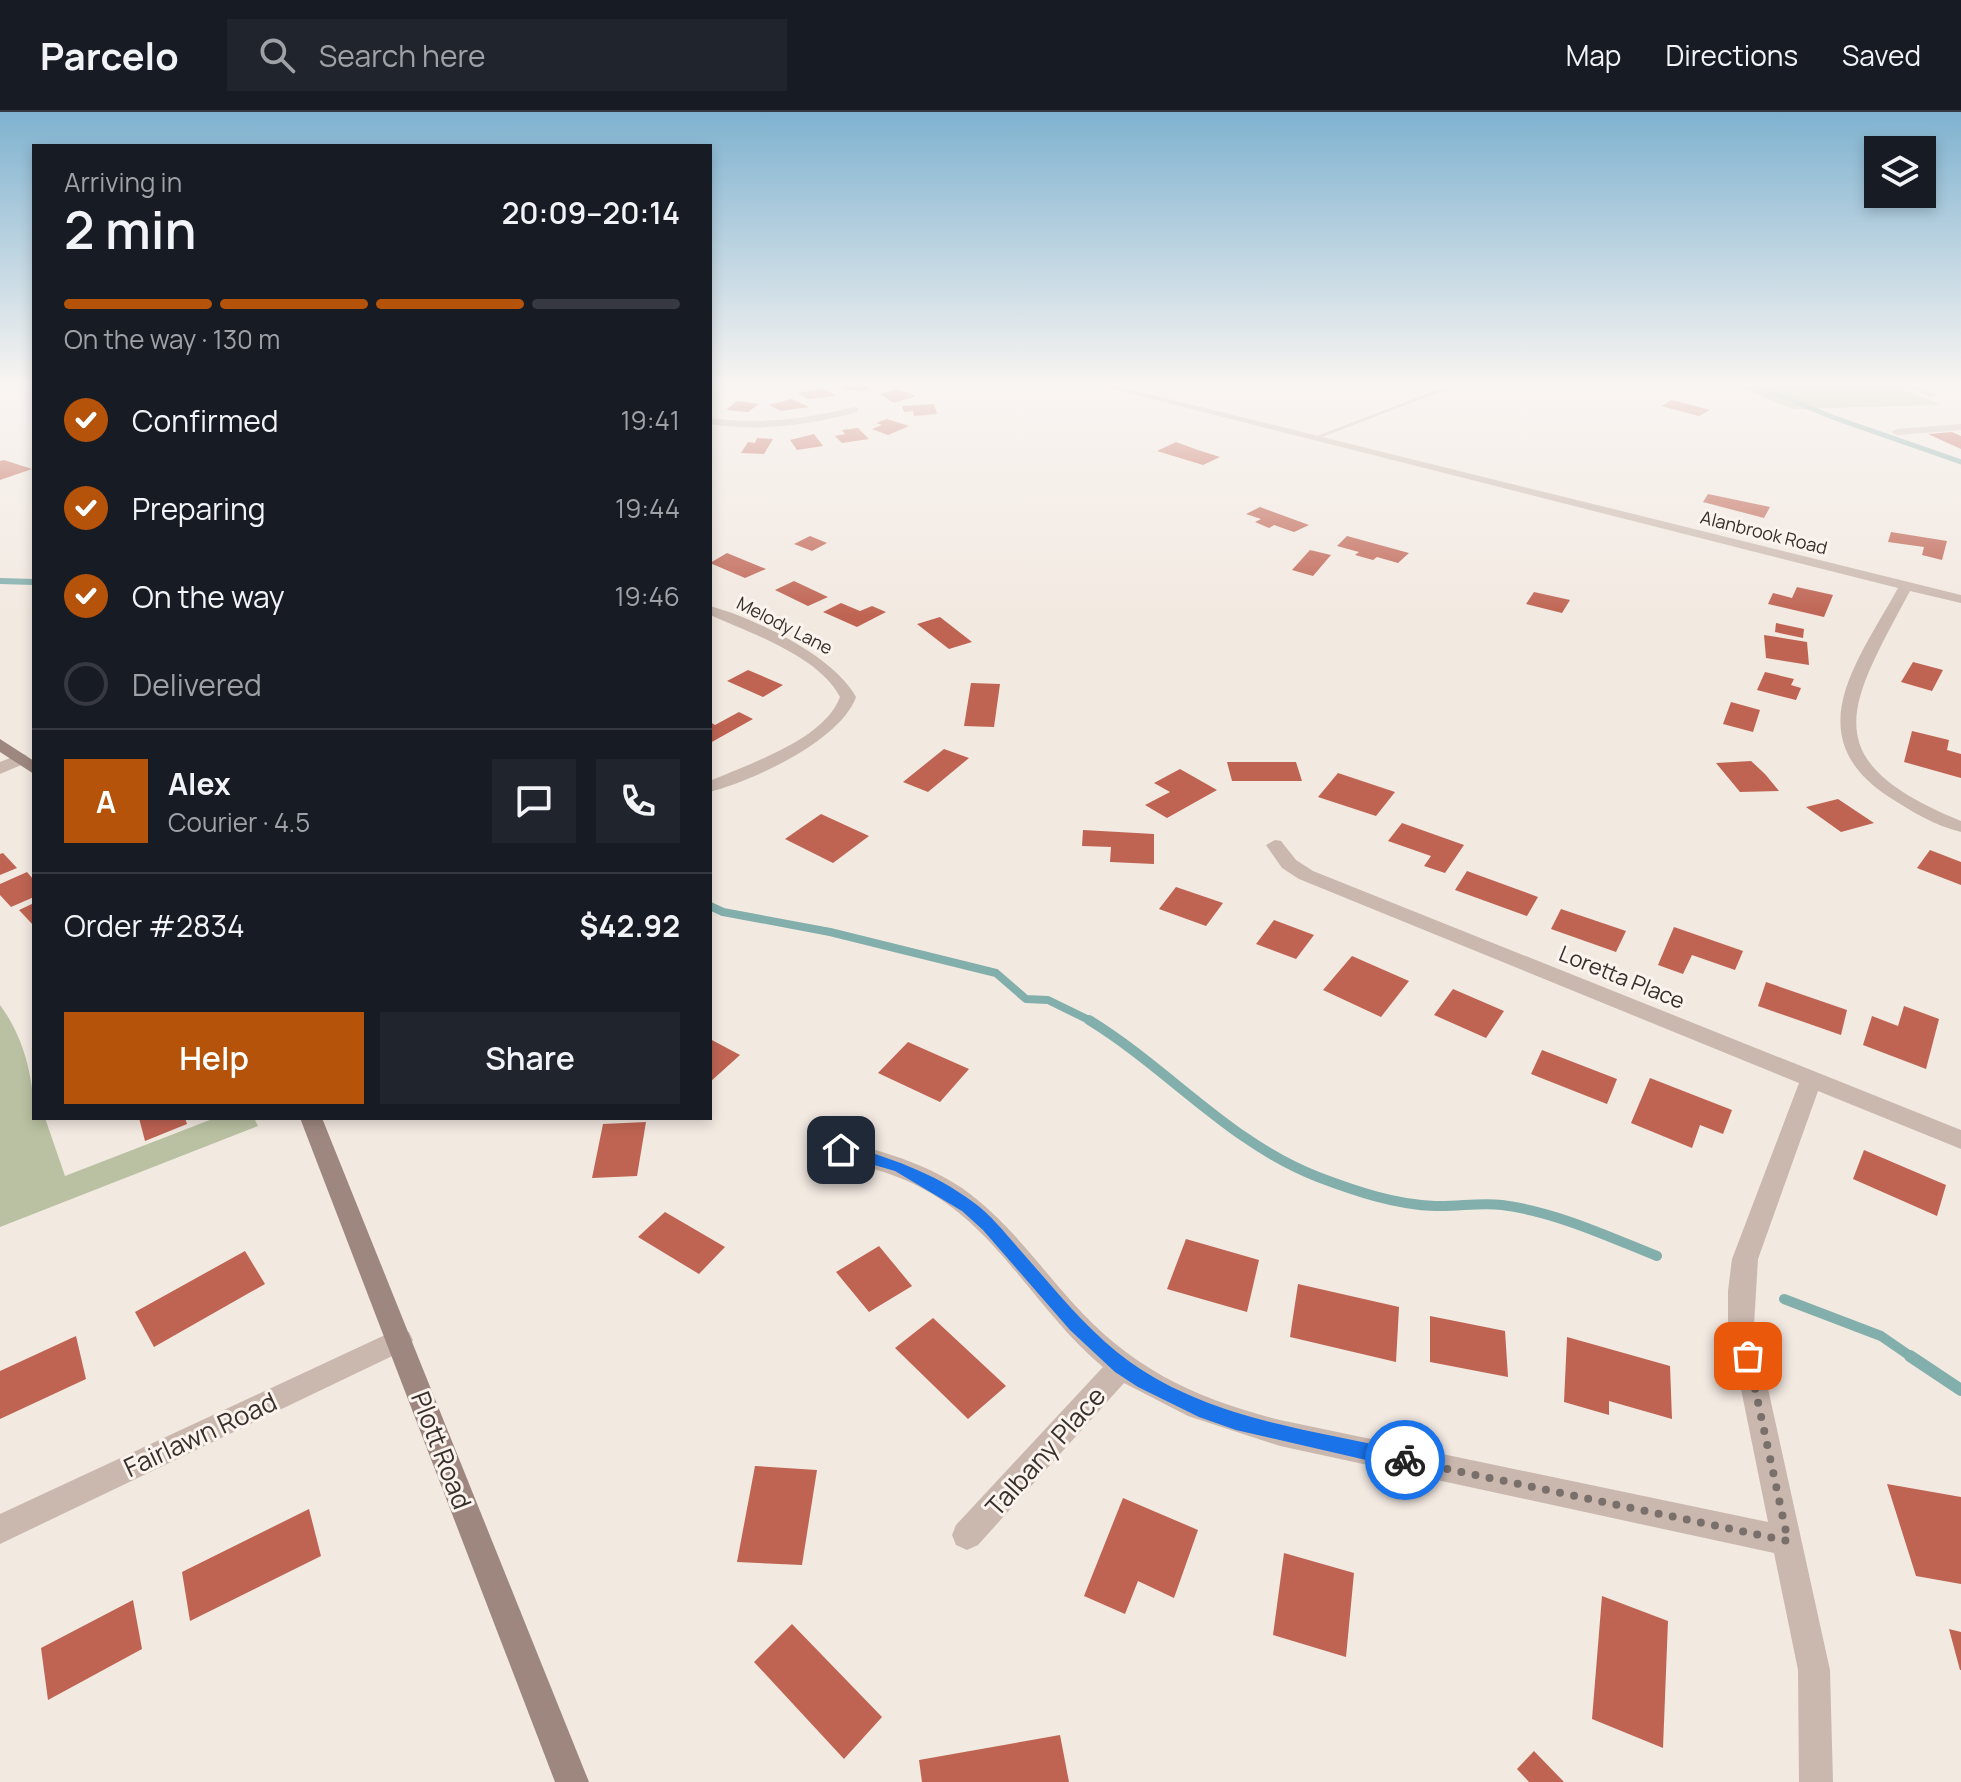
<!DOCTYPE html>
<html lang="en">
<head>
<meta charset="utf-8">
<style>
	body { margin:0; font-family:Manrope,sans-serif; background:#20242c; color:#f1f3f6; height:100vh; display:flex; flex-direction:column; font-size:30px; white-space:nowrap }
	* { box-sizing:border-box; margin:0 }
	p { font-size:26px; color:#9ea1a6 }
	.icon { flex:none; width:44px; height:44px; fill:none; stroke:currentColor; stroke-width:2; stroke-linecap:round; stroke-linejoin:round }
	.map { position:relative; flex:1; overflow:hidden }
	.panel { position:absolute; left:32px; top:32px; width:680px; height:976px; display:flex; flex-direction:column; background:#171b24; border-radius:0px; box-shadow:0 4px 12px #0003 }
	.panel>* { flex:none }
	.fabs { position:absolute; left:1864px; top:24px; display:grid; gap:16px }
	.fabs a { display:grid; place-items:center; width:72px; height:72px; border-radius:0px; background:#171b24; box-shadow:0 4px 12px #0003; font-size:40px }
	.pin { position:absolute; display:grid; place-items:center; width:68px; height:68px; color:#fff; margin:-34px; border-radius:16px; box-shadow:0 4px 12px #0006 }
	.courier { position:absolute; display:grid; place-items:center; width:80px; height:80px; margin:-40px; border:6px solid #1a73e8; border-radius:50%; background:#fff; color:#222; box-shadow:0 2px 10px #0007 }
	.head em { font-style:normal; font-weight:600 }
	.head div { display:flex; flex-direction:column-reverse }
	.head { display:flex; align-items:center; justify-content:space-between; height:136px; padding:0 32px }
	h1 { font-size:52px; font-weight:600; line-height:60px }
	.bar { display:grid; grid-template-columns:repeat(4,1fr); gap:12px 8px; align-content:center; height:96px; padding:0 32px }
	.bar i { height:10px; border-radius:6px; background:#363941 }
	.bar .active { background:#b45309 }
	.bar p { grid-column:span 4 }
	.line { display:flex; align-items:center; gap:20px; padding:0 32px; border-top:2px solid #363941 }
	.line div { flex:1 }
	.round { display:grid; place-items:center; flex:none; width:84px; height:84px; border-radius:0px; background:#20242c }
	ol { padding:0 32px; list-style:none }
	li { display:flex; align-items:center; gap:24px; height:88px }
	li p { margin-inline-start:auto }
	li .icon { padding:8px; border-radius:50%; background:#b45309; color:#fff; stroke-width:4 }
	li:last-child { color:#9ea1a6 }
	li i { width:44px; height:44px; border:4px solid #363941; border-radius:50% }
	.action { display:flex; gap:16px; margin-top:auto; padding:16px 32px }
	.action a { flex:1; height:92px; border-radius:0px; background:#b45309; color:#fff; font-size:32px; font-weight:600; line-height:92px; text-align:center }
	.action a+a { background:#20242c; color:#f1f3f6 }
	header { display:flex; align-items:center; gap:48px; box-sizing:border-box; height:112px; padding:0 40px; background:#171b24; border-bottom:2px solid #363941 }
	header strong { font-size:38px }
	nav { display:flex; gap:44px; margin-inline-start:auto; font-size:28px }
	.search { width:560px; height:72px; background:#20242c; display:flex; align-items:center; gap:20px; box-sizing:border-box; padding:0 28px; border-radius:0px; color:#9ea1a6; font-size:30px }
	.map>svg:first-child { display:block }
	.green { fill:#b9c1a2 }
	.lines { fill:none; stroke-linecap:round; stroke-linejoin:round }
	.stream-far4 { stroke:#82aeac; stroke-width:5 }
	.stream-far3 { stroke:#82aeac; stroke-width:6 }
	.stream-far2 { stroke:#82aeac; stroke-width:8 }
	.stream-far1 { stroke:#82aeac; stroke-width:10 }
	.stream { stroke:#82aeac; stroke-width:12 }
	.building { fill:#bf6453 }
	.lane { fill:#cab8ae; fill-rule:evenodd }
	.street { fill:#cab8ae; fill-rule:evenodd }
	.secondary { fill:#9e877f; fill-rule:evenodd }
	.route { fill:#1a73e8 }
	.done { stroke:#7a706b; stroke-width:8; stroke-dasharray:0 14.4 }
	.labels { text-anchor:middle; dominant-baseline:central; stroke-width:6; stroke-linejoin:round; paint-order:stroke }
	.far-street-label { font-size:18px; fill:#392f2c; stroke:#faf3ee }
	.street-label { font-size:22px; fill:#392f2c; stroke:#faf3ee }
	.near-street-label { font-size:26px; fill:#392f2c; stroke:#faf3ee }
</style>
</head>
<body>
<header>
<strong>Parcelo</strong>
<div class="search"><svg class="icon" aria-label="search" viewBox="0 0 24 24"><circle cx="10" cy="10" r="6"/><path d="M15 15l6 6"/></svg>Search here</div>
<nav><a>Map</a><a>Directions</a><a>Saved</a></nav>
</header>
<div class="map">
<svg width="1961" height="1670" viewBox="0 0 1961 1670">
	<rect width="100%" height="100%" fill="#f2e9e1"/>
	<path class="green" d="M1730 271H1887L1941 293 1793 297Z
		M0 893C24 925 34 967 34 1006H45L65 1064 215 1006H254L258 1014 0 1115Z"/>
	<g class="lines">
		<path class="stream-far4" d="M1751 271 1832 305 1961 350"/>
		<path class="stream-far3" d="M0 469 34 470"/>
		<path class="stream-far2" d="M710 794 723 800 830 820 996 861 1026 887 1048 888 1093 910"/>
		<path class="stream-far1" d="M1089 908C1169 957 1230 1031 1318 1065 1355 1079 1396 1093 1435 1094 1457 1095 1480 1090 1502 1093 1556 1100 1607 1124 1657 1144
			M1784 1187 1881 1224 1913 1246"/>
		<path class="stream" d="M1910 1244 1961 1278"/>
	</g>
	<path class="building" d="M846 271H863L861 273 871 274 866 279 840 277Z
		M823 276 836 284 808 287 798 281Z
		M897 277 916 284 894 291 880 282Z
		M792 287 809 295 781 299 769 293Z
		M1672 288 1710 298 1699 304 1661 294Z
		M737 289 759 292 748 300 726 298Z
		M934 292 937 302 914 304 913 299 904 300 902 294Z
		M887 307 909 314 888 323 872 317 882 313 876 311Z
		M858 316 869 327 842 331 835 324 845 322 842 318Z
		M1952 320 1961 324V337L1928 322Z
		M814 322 823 334 797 338 790 328Z
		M757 326 773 327 764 342 741 341 748 330 755 331Z
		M1176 330 1198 338 1220 345 1203 353 1157 339Z
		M4 348 32 357 0 368V349Z
		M1708 382 1770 395 1764 406 1703 390Z
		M1260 395 1309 413 1294 420 1274 413 1269 416 1255 410 1261 407 1246 402Z
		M1891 420 1947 429 1942 448 1922 443 1924 435 1888 430Z
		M810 424 827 431 812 439 794 432Z
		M1347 424 1409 441 1398 451 1377 445 1373 448 1355 443 1359 440 1337 434Z
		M1310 438 1331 443 1313 464 1292 458Z
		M727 441 766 457 745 466 710 451Z
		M794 469 828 485 808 494 775 478Z
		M1797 475 1833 483 1824 505 1768 492 1773 481 1792 486Z
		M1534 480 1570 488 1562 501 1526 492Z
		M841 491 860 499 872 494 886 500 857 515 823 500Z
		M940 505 972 530 949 537 917 512Z
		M1776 511 1804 517 1803 526 1775 520Z
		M1764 523 1807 530 1809 553 1766 546Z
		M1913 550 1943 558 1932 579 1901 570Z
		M748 558 783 573 763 585 727 569Z
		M1765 560 1794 567 1791 573 1801 576 1796 588 1757 578Z
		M971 571 1000 572 994 615 964 614Z
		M1731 590 1760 598 1753 620 1723 612Z
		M739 600 753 607 710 631V610L715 613Z
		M1912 619 1949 628 1947 638 1961 642V666L1904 650Z
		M944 637 969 646 928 680 903 670Z
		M1751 649 1765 662 1779 679 1740 680 1716 651Z
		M1227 650H1296L1302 669H1232Z
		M1180 657 1217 678 1167 706 1145 693 1170 680 1154 671Z
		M1338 661 1395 680 1376 704 1318 685Z
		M1838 687 1874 711 1841 720 1806 695Z
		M821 702 869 724 833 751 785 727Z
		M1402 711 1464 733 1445 761 1424 754 1431 744 1388 729Z
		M1083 718 1154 722V752L1110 750 1111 735 1082 734Z
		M1930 738 1961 750V773L1917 756Z
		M3 741 17 756 0 763V742Z
		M1467 759 1538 785 1527 804 1455 778Z
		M27 760 34 768V785L11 795 0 783V772Z
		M1176 775 1223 791 1206 814 1159 797Z
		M34 791V814L19 798Z
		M1561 797 1626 819 1616 840 1551 817Z
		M1274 808 1314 823 1296 847 1256 832Z
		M1674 815 1743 839 1735 858 1692 843 1683 862 1658 853Z
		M1352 844 1409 869 1381 905 1323 878Z
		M1766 870 1847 898 1841 923 1758 894Z
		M1453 877 1504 899 1486 926 1434 903Z
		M1904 894 1939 907 1926 957 1863 933 1872 904 1898 914Z
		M710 927 740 943 710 970Z
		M908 930 969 957 940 990 878 961Z
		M1542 938 1617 967 1607 992 1531 962Z
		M1650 966 1732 998 1723 1022 1700 1013 1692 1036 1631 1011Z
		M139 1006H185L187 1012 145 1029Z
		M646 1010 637 1064 592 1066 603 1012Z
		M1864 1038 1946 1073 1937 1104 1853 1067Z
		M665 1100 725 1135 699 1162 638 1125Z
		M1186 1127 1259 1148 1247 1200 1167 1177Z
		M879 1134 912 1174 869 1200 836 1160Z
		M245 1139 265 1172 154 1235 135 1200Z
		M1298 1172 1399 1195 1396 1250 1290 1225Z
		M1430 1204 1505 1219 1508 1265 1430 1250Z
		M933 1206 1006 1274 968 1307 895 1236Z
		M76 1224 86 1267 0 1307V1259Z
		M1567 1225 1670 1254 1672 1307 1609 1289V1303L1564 1290Z
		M755 1354 817 1358 802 1453 737 1450Z
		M1887 1372 1961 1385V1472L1916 1464Z
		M1123 1386 1198 1418 1174 1486 1138 1469 1125 1502 1084 1484Z
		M309 1397 321 1444 190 1509 182 1460Z
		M1284 1441 1354 1461 1346 1545 1273 1523Z
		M1602 1484 1668 1509 1663 1636 1592 1607Z
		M133 1488 142 1537 48 1588 41 1536Z
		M792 1512 882 1605 844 1647 754 1550Z
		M1949 1517 1961 1520V1558H1960Z
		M1060 1623 1069 1670H922L919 1648Z
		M1534 1639 1564 1670H1529L1517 1657Z"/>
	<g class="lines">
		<path class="lane" d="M1455 271H1463L1317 327 1312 326Z"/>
		<path class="street" d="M1088 271H1104L1961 483V491L1910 479C1848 595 1812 648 1961 709V720C1935 714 1911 699 1889 685 1796 624 1858 549 1898 476Z
			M1896 271H1910L1939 283 1930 285Z
			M854 295 858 296V300C808 313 761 320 710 312V306C760 313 806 307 854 295Z
			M1961 312V318L1897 323 1891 320 1897 317Z
			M710 494C754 506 834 544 856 585 841 628 753 669 710 680V669C750 651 824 628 840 585 819 544 750 521 710 503Z
			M20 642 26 643 28 647 26 651 0 662V650Z
			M1275 728 1281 729 1296 748 1313 759 1961 1018V1037L1818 979 1758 1147 1754 1213 1830 1558 1833 1670H1799L1798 1558 1774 1441 1280 1334 1188 1304 1124 1271 978 1433 967 1438 956 1433 952 1423 956 1413 1103 1255C1039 1202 1000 1120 927 1079 891 1058 851 1052 812 1039L808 1033 812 1027 820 1024C869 1035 920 1048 962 1076 1006 1107 1037 1151 1072 1190 1132 1257 1194 1286 1280 1308L1768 1410 1728 1213V1179L1732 1147 1799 971 1299 767 1282 756 1266 733Z
			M400 1216 409 1220 413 1228 409 1236 0 1432V1402Z"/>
		<path class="secondary" d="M0 627 34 649V662L0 640Z
			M300 1006H322L589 1670H555Z"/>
	</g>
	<linearGradient id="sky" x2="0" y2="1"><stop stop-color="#7fb2d0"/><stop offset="0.54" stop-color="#f9f5f2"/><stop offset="1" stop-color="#f9f5f2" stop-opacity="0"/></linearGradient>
	<rect width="1961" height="504" fill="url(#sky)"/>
	<path class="route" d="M841 1032C888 1045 933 1060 973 1090 991 1103 1005 1121 1020 1138 1054 1176 1088 1220 1130 1250 1210 1307 1312 1318 1405 1339L1412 1342 1415 1348 1412 1354 1405 1357 1236 1318 1199 1305 1138 1275 1115 1260 1070 1218 983 1118 962 1099 895 1059 836 1042 833 1038Z"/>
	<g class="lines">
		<path class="done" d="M1405 1348 1788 1429 1748 1244"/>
	</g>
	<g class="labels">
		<g class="far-street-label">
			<text transform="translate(1764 420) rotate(14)">Alanbrook Road</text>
			<text transform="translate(785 513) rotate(27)">Melody Lane</text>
		</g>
		<g class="street-label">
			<text transform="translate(1622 865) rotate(22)">Loretta Place</text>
		</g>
		<g class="near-street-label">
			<text transform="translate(200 1322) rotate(-25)">Fairlawn Road</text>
			<text transform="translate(442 1338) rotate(69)">Plott Road</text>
			<text transform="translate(1045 1339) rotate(-48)">Talbany Place</text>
		</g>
	</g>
</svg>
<div class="fabs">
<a><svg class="icon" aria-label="layers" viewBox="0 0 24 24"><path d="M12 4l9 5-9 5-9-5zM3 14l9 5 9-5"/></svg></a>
</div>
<div class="pin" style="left:1748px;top:1244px;background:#ea580c"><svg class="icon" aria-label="bag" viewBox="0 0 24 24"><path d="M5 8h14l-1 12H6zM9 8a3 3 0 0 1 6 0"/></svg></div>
<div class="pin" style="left:841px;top:1038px;background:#1f2937"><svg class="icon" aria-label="home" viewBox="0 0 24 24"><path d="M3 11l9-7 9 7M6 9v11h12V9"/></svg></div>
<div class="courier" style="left:1405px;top:1348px"><svg class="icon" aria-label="bike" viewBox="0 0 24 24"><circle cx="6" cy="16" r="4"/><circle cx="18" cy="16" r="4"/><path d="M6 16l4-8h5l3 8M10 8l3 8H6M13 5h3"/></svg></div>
<section class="panel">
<div class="head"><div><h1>2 min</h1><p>Arriving in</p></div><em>20:09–20:14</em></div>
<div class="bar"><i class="active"></i><i class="active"></i><i class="active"></i><i></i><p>On the way · 130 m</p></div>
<ol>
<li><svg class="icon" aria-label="check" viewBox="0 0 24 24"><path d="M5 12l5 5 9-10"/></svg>Confirmed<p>19:41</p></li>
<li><svg class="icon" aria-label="check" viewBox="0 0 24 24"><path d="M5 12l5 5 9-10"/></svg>Preparing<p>19:44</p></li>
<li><svg class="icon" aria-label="check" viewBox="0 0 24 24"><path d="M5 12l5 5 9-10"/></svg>On the way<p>19:46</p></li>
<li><i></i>Delivered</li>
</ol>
<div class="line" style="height:144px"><b class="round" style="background:#b45309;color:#fff">A</b><div><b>Alex</b><p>Courier · 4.5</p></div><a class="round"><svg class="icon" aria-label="chat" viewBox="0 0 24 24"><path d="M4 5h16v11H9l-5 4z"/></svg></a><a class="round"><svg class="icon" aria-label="phone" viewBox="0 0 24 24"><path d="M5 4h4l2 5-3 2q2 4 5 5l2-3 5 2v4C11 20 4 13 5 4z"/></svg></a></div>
<div class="line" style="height:104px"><div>Order #2834</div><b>$42.92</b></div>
<div class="action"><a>Help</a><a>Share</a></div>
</section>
</div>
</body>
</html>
